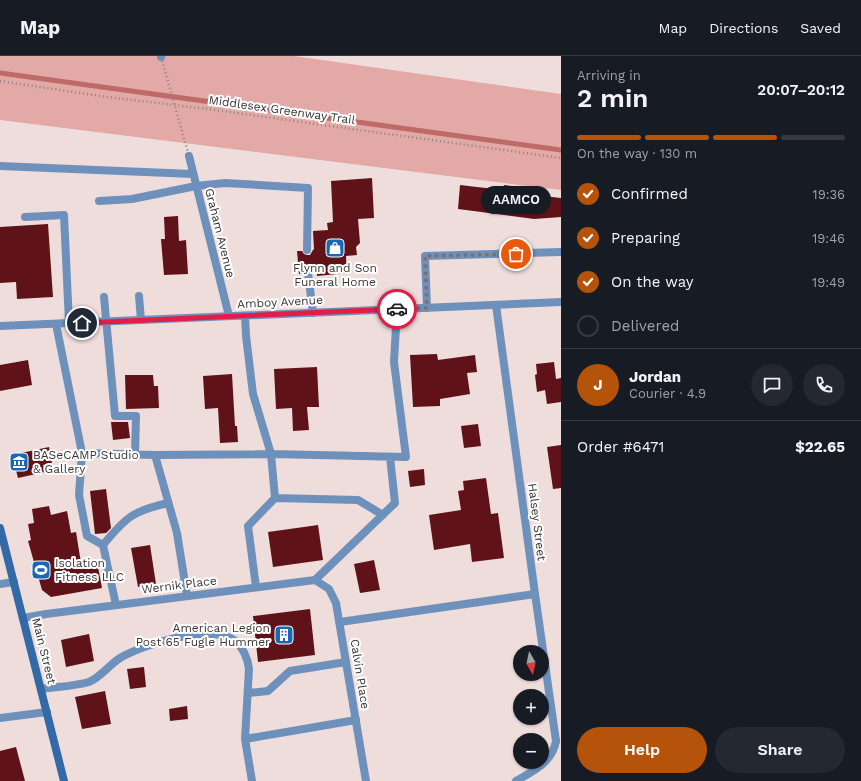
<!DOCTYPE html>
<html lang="en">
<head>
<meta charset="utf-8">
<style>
	body { margin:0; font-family:"Work Sans",sans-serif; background:#242831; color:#f1f3f6; height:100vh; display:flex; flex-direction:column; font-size:15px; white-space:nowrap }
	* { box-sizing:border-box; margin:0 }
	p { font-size:13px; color:#9ea1a6 }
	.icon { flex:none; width:22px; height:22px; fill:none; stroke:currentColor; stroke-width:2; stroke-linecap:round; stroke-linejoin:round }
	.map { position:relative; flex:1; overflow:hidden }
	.drawer { display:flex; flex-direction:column; background:#171b24; width:300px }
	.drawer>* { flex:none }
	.needle { width:26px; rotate:171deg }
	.controls { position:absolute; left:513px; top:589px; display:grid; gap:8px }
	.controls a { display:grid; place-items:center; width:36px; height:36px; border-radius:50%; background:#171b24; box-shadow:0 1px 3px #0004; font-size:20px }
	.pin { position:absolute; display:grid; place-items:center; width:34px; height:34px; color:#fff; margin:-17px; border:2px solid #fff; border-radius:50%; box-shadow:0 1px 4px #0007 }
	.courier { position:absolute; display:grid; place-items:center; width:40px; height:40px; margin:-20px; border:3px solid #e11d48; border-radius:50%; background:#fff; color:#222; box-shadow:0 1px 5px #0007 }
	.bubble { position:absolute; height:28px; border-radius:14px; background:#171b24; box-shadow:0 1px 3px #0004; font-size:13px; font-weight:600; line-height:28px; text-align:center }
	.overview em { font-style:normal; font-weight:600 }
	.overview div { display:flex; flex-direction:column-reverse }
	.overview { display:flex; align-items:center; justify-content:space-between; height:68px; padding:0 16px }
	h1 { font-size:26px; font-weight:600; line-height:30px }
	.bar { display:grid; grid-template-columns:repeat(4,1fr); gap:6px 4px; align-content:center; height:48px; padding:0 16px }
	.bar i { height:5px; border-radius:3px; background:#363941 }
	.bar .on { background:#b45309 }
	.bar p { grid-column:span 4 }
	.line { display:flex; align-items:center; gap:10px; padding:0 16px; border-top:1px solid #363941 }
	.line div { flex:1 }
	.round { display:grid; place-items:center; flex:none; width:42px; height:42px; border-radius:21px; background:#242831 }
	ol { padding:0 16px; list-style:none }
	li { display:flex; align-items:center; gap:12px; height:44px }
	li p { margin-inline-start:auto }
	li .icon { padding:4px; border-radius:50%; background:#b45309; color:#fff; stroke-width:4 }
	li:last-child { color:#9ea1a6 }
	li i { width:22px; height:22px; border:2px solid #363941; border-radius:50% }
	.button { display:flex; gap:8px; margin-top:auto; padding:8px 16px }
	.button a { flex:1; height:46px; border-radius:24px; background:#b45309; color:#fff; font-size:16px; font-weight:600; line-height:46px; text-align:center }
	.button a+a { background:#242831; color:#f1f3f6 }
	header { display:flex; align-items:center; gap:24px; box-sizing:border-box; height:56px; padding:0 20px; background:#171b24; border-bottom:1px solid #363941 }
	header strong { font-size:19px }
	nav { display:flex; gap:22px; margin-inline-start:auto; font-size:14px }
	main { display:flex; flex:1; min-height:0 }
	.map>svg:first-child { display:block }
	.green { fill:#e3a9a6 }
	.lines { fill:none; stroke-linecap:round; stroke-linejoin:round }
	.stream { stroke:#be6a68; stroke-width:5 }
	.building { fill:#5f1319 }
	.path { stroke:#8e8282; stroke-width:2.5; stroke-dasharray:1 3; stroke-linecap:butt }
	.service { stroke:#6e91bc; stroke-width:8 }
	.minor { stroke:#6e91bc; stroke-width:8 }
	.tertiary { stroke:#6e91bc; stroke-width:8 }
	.secondary { stroke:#3269a7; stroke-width:8 }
	.path-bridge { stroke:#8e8282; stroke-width:2.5; stroke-dasharray:1 3; stroke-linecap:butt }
	.done { stroke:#7b706f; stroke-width:4; stroke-dasharray:0 7.2 }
	.route { stroke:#e11d48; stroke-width:5 }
	.labels { text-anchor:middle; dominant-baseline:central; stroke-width:4; stroke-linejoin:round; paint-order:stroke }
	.street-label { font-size:12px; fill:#3c3535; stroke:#fff }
	.poi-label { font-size:12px; fill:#3c3535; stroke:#fff; text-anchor:start }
</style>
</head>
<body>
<header>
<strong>Map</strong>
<nav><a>Map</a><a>Directions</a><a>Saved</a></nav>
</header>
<main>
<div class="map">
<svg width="561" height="725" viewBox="0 0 561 725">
	<rect width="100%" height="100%" fill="#efdddc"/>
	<path class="green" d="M0 0H294L561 38V134L0 64Z"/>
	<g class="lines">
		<path class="stream" d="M0 17 561 94"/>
	</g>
	<path class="building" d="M372 122 374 162 358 163 360 187 356 191 357 199 346 200 347 217 317 220V216H313L312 213 308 212 304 213 303 217 299 218 297 195H302L304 198 307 199H310L313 194 314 193 313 175 328 174 327 167 333 166 331 125Z
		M460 129 503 134 504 129 534 133V139L561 142V161L534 163 458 153Z
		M178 160 179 185 186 184 188 218 164 219 161 183H165L164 161Z
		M48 168 53 241 17 243 16 226 0 227V171Z
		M437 298 438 304 475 299 477 316 467 317 470 338 440 343V350L413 351 410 299Z
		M28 304 32 329 0 335V309Z
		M554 306 556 323 561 322V346L547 348 545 334 537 336 535 319 537 318 536 308Z
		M317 311 319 351H307L309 374 293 375 292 352 276 353 274 313Z
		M232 318 235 370H237L238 386 220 387 218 352 205 353 203 320Z
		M125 319H153L154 330H158L159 352 126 353Z
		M111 366H128L130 382 113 384Z
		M478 368 481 390 464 392 461 370Z
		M561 389V432L553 433 547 391Z
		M49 391 52 407 43 409 45 416 18 422 12 399Z
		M424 413 425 429 410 431 408 415Z
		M486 422 491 458 498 457 504 502 472 506 470 488 434 494 429 459 461 454 458 435 464 434 463 425Z
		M106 433 111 472 106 477 95 478 90 435Z
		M49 450 51 459 67 455 71 477 76 476 81 507 88 506 89 513 98 511 102 532 51 541 42 534 28 485 31 484 28 468 34 467 32 453Z
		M318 469 323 504 273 511 268 476Z
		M150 489 156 528 138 531 131 492Z
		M374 504 380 534 360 537 354 508Z
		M310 553 315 599 258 606 253 560Z
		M89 578 94 605 66 611 61 584Z
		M144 611 146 631 130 633 127 613Z
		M105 635 111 668 82 673 75 641Z
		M187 650 188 663 170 665 169 653Z
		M16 691 25 725H0V695Z"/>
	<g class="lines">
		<path class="path" d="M0 25 107 41 208 53 561 102"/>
		<path class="service" d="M0 110 193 118
			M99 145 132 143 196 130 225 127 308 132 307 194
			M25 161 64 159 69 267
			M308 217 313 257
			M139 240 141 264
			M104 241 115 360H136L135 398
			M427 252 425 200 561 196
			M245 260 246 280 253 338 271 398 275 442
			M56 268 82 397 79 439 87 480 103 489 116 549
			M82 397 155 399 271 398 406 401 394 306 397 253
			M155 399 177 477 187 540
			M103 489C126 461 133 455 168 447
			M315 524 395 447 390 401
			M0 528 14 526
			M256 531 248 470 275 442 358 444 383 459
			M340 566 535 538
			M41 633C55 631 76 630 89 626 101 621 110 608 120 602 144 588 209 568 234 584 243 591 248 603 249 613L245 683
			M248 637 268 635 290 615 346 606
			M252 725 245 683 356 664
			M516 725C533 715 552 707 556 685"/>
		<path class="minor" d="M161 0V1
			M189 100 229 260
			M496 249 535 538 556 685
			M23 562 46 558 315 524 329 533 336 547 366 725
			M0 662 47 656"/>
		<path class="tertiary" d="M0 270 561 246"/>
		<path class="secondary" d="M0 472 64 725"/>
		<path class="path-bridge" d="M161 1 189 100"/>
	</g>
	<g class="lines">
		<path class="done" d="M397 253 427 252 425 200 516 198"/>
		<path class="route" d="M82 267 397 253"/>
	</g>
	<defs>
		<g id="shop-square" transform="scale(1)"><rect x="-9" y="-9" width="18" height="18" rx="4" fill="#1967b6" stroke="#fff"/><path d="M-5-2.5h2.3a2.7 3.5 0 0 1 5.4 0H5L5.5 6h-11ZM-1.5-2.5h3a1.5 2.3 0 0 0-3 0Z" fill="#fff"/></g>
		<g id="museum-square" transform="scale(1)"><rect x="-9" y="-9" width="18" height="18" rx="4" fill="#1967b6" stroke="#fff"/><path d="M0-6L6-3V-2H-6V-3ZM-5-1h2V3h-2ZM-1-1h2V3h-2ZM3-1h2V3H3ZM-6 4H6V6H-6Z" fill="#fff"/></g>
		<g id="stadium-square" transform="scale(1)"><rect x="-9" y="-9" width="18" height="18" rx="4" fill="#1967b6" stroke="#fff"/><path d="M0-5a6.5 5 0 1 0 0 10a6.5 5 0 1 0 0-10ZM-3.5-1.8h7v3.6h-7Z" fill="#fff"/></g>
		<g id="building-square" transform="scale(1)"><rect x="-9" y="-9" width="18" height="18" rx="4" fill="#1967b6" stroke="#fff"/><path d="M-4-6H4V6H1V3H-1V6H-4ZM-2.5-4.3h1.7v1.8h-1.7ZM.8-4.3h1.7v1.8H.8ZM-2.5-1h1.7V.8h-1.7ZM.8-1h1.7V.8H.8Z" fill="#fff"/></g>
	</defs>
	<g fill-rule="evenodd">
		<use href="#shop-square" x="335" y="192"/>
		<use href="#museum-square" x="19" y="406"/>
		<use href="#stadium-square" x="41" y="514"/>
		<use href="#building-square" x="284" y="579"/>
	</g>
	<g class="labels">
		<g class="street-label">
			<text transform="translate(282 54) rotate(8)">Middlesex Greenway Trail</text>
			<text transform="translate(220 177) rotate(76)">Graham Avenue</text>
			<text transform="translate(280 246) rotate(-3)">Amboy Avenue</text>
			<text transform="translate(537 466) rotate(83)">Halsey Street</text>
			<text transform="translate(179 529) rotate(-7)">Wernik Place</text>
			<text transform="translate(44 595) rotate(76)">Main Street</text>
			<text transform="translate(360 618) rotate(81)">Calvin Place</text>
		</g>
		<g class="poi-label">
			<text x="335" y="212" text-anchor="middle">Flynn and Son<tspan x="335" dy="14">Funeral Home</tspan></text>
			<text x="33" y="399">BASeCAMP Studio<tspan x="33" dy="14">&amp; Gallery</tspan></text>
			<text x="55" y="507">Isolation<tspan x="55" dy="14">Fitness LLC</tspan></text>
			<text x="270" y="572" text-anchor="end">American Legion<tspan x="270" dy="14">Post 65 Fugle Hummer</tspan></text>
		</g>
	</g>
</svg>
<div class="controls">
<a><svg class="needle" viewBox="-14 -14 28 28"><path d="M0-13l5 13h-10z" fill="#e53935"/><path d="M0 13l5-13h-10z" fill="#9ea1a6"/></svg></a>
<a>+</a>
<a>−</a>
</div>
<div class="pin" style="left:516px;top:198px;background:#ea580c"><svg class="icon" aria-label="bag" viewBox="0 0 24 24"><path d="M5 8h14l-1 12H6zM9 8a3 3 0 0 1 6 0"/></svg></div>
<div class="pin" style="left:82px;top:267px;background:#1f2937"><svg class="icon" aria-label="home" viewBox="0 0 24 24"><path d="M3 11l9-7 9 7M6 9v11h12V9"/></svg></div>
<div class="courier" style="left:397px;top:253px"><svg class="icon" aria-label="car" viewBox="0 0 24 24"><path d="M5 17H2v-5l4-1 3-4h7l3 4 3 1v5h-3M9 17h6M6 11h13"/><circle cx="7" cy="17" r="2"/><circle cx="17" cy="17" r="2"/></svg></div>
<div class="bubble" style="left:481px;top:130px;width:70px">AAMCO</div>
</div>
<section class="drawer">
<div class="overview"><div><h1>2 min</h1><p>Arriving in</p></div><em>20:07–20:12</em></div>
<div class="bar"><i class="on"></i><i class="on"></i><i class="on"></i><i></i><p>On the way · 130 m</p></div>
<ol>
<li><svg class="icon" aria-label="check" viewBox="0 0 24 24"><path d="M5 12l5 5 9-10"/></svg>Confirmed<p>19:36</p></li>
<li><svg class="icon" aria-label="check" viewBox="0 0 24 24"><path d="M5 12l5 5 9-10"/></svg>Preparing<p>19:46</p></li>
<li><svg class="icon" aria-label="check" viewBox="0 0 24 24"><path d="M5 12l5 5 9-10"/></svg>On the way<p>19:49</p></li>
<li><i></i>Delivered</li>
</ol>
<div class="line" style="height:72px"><b class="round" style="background:#b45309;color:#fff">J</b><div><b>Jordan</b><p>Courier · 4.9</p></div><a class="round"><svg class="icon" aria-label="chat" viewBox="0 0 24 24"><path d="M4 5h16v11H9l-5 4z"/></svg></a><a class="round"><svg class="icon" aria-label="phone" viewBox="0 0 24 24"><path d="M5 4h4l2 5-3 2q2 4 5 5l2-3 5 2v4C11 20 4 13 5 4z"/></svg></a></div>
<div class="line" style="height:52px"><div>Order #6471</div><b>$22.65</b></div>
<div class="button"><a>Help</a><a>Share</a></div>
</section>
</main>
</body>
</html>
